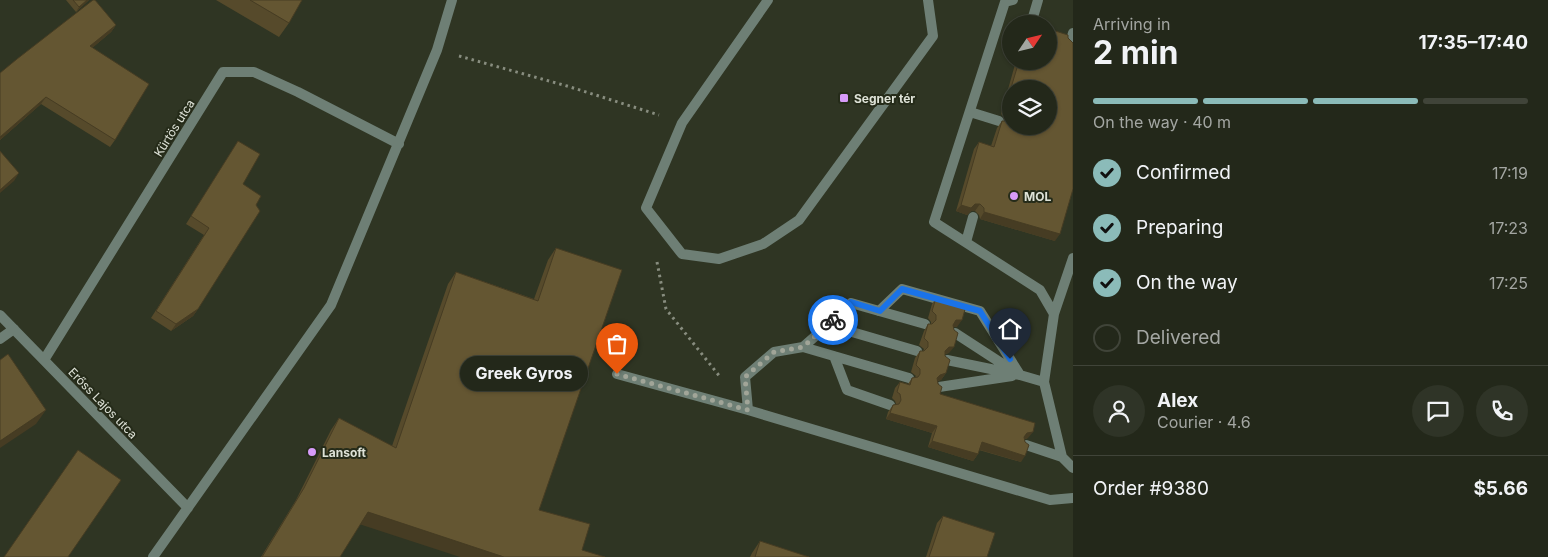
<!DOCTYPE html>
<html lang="en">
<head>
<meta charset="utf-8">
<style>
	body { margin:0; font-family:Inter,sans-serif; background:#2f3427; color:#f1f3f6; height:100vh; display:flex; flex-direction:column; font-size:19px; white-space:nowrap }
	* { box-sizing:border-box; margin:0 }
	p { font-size:16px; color:#a3a6a2 }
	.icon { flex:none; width:28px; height:28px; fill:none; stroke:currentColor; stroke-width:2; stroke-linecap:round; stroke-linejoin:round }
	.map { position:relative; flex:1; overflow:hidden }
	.details { display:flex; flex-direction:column; background:#23281a; width:475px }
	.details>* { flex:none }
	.needle { width:32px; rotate:55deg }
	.fabs { position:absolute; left:1002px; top:15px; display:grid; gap:10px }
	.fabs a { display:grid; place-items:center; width:55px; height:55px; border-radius:50%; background:#23281a; box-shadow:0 1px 4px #0004,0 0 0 1px #404439; font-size:25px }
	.pin { position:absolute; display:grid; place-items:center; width:42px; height:42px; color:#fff; margin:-51px -21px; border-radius:50% 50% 50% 0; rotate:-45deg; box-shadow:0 0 5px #0007 }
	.pin .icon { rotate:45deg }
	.courier { position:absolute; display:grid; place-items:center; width:50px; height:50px; margin:-25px; border:4px solid #1a73e8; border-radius:50%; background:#fff; color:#222; box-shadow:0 1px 6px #0007 }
	.bubble { position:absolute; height:35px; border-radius:18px; background:#23281a; box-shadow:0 1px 4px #0004,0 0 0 1px #404439; font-size:16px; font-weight:700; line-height:35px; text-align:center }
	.headline em { font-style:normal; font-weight:700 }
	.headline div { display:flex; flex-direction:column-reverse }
	.headline { display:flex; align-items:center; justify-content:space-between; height:85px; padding:0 20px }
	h1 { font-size:32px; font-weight:700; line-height:38px }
	.bar { display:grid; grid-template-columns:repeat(4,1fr); gap:8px 5px; align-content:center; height:60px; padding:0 20px }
	.bar i { height:6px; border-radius:4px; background:#404439 }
	.bar .current { background:#8bbbb9 }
	.bar p { grid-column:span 4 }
	.line { display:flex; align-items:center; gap:12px; padding:0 20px; border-top:1px solid #404439 }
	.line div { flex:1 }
	.round { display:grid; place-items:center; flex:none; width:52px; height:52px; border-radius:26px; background:#2f3427 }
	ol { padding:0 20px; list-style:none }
	li { display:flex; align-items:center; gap:15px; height:55px }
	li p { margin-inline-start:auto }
	li .icon { padding:5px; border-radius:50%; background:#8bbbb9; color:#111; stroke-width:4 }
	li:last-child { color:#a3a6a2 }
	li i { width:28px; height:28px; border:2px solid #404439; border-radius:50% }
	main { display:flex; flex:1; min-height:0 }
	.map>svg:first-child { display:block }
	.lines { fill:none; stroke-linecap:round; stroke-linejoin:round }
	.path { stroke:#888d7f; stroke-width:3; stroke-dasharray:2.5 4; stroke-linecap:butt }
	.lane { stroke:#6e7f75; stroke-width:10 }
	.street { stroke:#6e7f75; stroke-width:10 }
	.wall { fill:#564a2b }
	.shaded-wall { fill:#463c23 }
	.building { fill:#645632; stroke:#463c23; fill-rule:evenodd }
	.done { stroke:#a1a598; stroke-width:5; stroke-dasharray:0 9 }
	.route { stroke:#1a73e8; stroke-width:6 }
	.poi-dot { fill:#d79bf9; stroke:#252b19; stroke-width:2 }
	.labels { text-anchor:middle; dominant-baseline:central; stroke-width:4; stroke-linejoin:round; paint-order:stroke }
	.poi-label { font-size:12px; font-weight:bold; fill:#dee2d7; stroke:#252b19; text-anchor:start }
	.street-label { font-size:12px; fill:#dee2d7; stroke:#252b19 }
</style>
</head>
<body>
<main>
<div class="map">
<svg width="1073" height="557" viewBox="0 0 1073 557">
	<rect width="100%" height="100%" fill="#2f3523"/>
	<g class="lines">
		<path class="path" d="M459 56 567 86 659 115
			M657 262 666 309 721 378"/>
		<path class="lane" d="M768 0 682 123 646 208 682 254 719 259 763 244 799 220 933 36 928 0
			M1013 0 1005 2 934 222 1040 290 1054 314 1044 382 1062 457
			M1031 24 1038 0
			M1070 43 1073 33
			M970 112 999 121
			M966 242 973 217
			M879 311 902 289 980 311 1020 375
			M1054 314 1073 258
			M828 325 851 303 925 324
			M955 333 1015 372
			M803 347 828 325 917 351
			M834 356 847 390 890 405
			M947 360 1020 375 1044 382
			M617 374 748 410 1050 500 1073 498
			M939 387 1012 376
			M748 410 745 377 774 352 803 347 909 378
			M1026 445 1062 457 1073 468"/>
		<path class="street" d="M0 315 188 508
			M0 339 14 329
			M44 360 223 72H254L298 92 399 144
			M153 557 331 305 437 50 452 0"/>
	</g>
	<path class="wall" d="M66 0H89L76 12Z
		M216 0H302L289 23 279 37Z
		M116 25 111 32 92 48 115 140 110 147 41 104 0 140V73Z
		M1016 61H1049L1055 241 980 219 979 215 975 211H971L967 215 956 211 974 149 979 142 991 146 997 128 1002 121H1005L1006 119 1001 114Z
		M238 141 243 184 198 309 193 316 171 331 151 318 204 235 186 224Z
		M556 248 622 270 360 524 340 557H261L296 500 331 430 339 418 392 446 448 284 456 272 534 299 548 260Z
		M936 298 957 327H953L949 353 945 354 946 373 941 380 938 381 940 394 1028 438 1025 439 1021 462 979 450 978 454 973 461 928 447 932 433 886 419 888 412 893 405 896 404 895 401 892 398 895 388 900 382 908 384 912 378 915 377 916 376 911 372 915 358 920 351H923L924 349 919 345 924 331 928 324H931V322L928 318 932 304Z
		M943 516 987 557H926L937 523Z
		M760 541 809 557H750L752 553Z"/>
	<path class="shaded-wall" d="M87 0H89L76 12 79 7Z
		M116 25 111 32 85 54 90 46Z
		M46 97 41 104 0 140V137Z
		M19 173 14 181 0 193V190Z
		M975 204H980L975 211H971L967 215 956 211 961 205Z
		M984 212 1060 234 1055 241 980 219Z
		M198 309 193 316 171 331 176 324Z
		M956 320H962L957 327H951Z
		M949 347H954L949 353 944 354 945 351Z
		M946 373 941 380 935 381 940 375Z
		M46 410 36 424 0 448V441Z
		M890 413 937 426 932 433 886 419Z
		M1033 432 1028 438 1022 440 1027 433Z
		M932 441 978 454 973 461 928 447Z
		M982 442 1025 456 1021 462 977 449Z
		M368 512 504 557H460L359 524Z"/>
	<path class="building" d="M73 0H87L79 7Z
		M93 0H95L116 25 90 46 149 84 115 140 46 97 0 137V73L17 59Z
		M250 0H302L289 23Z
		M1049 29 1068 35V38L1073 43V189L1060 234 984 212V208L980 204H975L971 208 961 205 979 142 994 147 1002 121H1006L1010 117V112L1005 108 1019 61H1049ZM1011 89H1049V126H1011Z
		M238 141 260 154 243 184 261 196 256 205 260 211 198 309 176 324 156 311 209 228 191 216Z
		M0 151 19 173 0 190Z
		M556 248 622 270 539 510 590 524 582 550 605 557H504L368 512 340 557H262L304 488 339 418 396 448 456 272 538 301Z
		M936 298 966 306 962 320H956L953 325 954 330 958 333 954 347H949L945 351V356L950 360 946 373 940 375 937 378 938 384 942 387 940 394 1035 423 1033 432 1027 433 1024 437 1025 442 1029 445 1025 456 982 442 978 454 932 441 937 426 890 413 893 405 899 404 901 400 900 394 897 392 900 382 910 385 912 378 918 377 920 374V369L916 365 920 351H924L928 347V342L924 338 928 324H932L936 320V315L932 311Z
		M8 354 46 410 0 441V360Z
		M78 450 121 480 68 557H4Z
		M943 516 995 533 987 557H929Z
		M760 541 809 557H755Z"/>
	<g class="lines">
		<path class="done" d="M617 374 748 410 745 377 774 352 803 347 833 320"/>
		<path class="route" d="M833 320 851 302 880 311 902 289 980 311 1010 359"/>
	</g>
	<g class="poi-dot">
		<rect x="839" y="93" width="10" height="10" rx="2.5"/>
		<circle cx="1014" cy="196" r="5"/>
		<circle cx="312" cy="452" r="5"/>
	</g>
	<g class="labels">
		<g class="poi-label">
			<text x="854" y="98">Segner tér</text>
			<text x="1024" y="196">MOL</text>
			<text x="322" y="452">Lansoft</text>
		</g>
		<g class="street-label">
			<text transform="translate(174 128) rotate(-58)">Kürtös utca</text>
			<text transform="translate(103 403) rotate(46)">Erőss Lajos utca</text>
		</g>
	</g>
</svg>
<div class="fabs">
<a><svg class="needle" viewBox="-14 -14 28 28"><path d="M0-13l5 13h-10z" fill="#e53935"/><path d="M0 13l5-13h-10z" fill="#a3a6a2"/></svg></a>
<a><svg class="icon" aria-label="layers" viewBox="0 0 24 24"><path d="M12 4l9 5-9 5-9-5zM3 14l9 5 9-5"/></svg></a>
</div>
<div class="pin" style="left:617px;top:374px;background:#ea580c"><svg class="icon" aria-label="bag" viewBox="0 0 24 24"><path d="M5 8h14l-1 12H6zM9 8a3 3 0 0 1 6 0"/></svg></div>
<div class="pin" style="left:1010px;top:359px;background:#1f2937"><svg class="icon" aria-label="home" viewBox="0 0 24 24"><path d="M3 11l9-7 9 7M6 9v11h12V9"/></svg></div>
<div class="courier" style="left:833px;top:320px"><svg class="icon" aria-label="bike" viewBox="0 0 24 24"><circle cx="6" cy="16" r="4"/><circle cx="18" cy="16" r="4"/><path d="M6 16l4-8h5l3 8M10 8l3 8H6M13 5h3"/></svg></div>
<div class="bubble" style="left:460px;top:356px;width:128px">Greek Gyros</div>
</div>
<section class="details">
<div class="headline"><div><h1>2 min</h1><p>Arriving in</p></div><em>17:35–17:40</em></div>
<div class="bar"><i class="current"></i><i class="current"></i><i class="current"></i><i></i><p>On the way · 40 m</p></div>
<ol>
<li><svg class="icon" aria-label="check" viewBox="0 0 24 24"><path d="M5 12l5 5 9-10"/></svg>Confirmed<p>17:19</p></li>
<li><svg class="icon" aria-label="check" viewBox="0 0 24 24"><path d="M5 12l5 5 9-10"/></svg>Preparing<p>17:23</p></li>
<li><svg class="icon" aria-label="check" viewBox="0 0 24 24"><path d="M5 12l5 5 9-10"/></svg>On the way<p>17:25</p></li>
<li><i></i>Delivered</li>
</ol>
<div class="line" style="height:90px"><a class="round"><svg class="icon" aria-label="person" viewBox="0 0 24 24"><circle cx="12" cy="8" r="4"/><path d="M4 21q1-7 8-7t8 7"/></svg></a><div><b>Alex</b><p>Courier · 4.6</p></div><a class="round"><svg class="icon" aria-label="chat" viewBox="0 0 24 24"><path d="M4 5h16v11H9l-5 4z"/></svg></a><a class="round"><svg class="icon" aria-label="phone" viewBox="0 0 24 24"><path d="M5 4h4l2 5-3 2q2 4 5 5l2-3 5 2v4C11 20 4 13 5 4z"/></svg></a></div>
<div class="line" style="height:65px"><div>Order #9380</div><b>$5.66</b></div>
</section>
</main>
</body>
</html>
